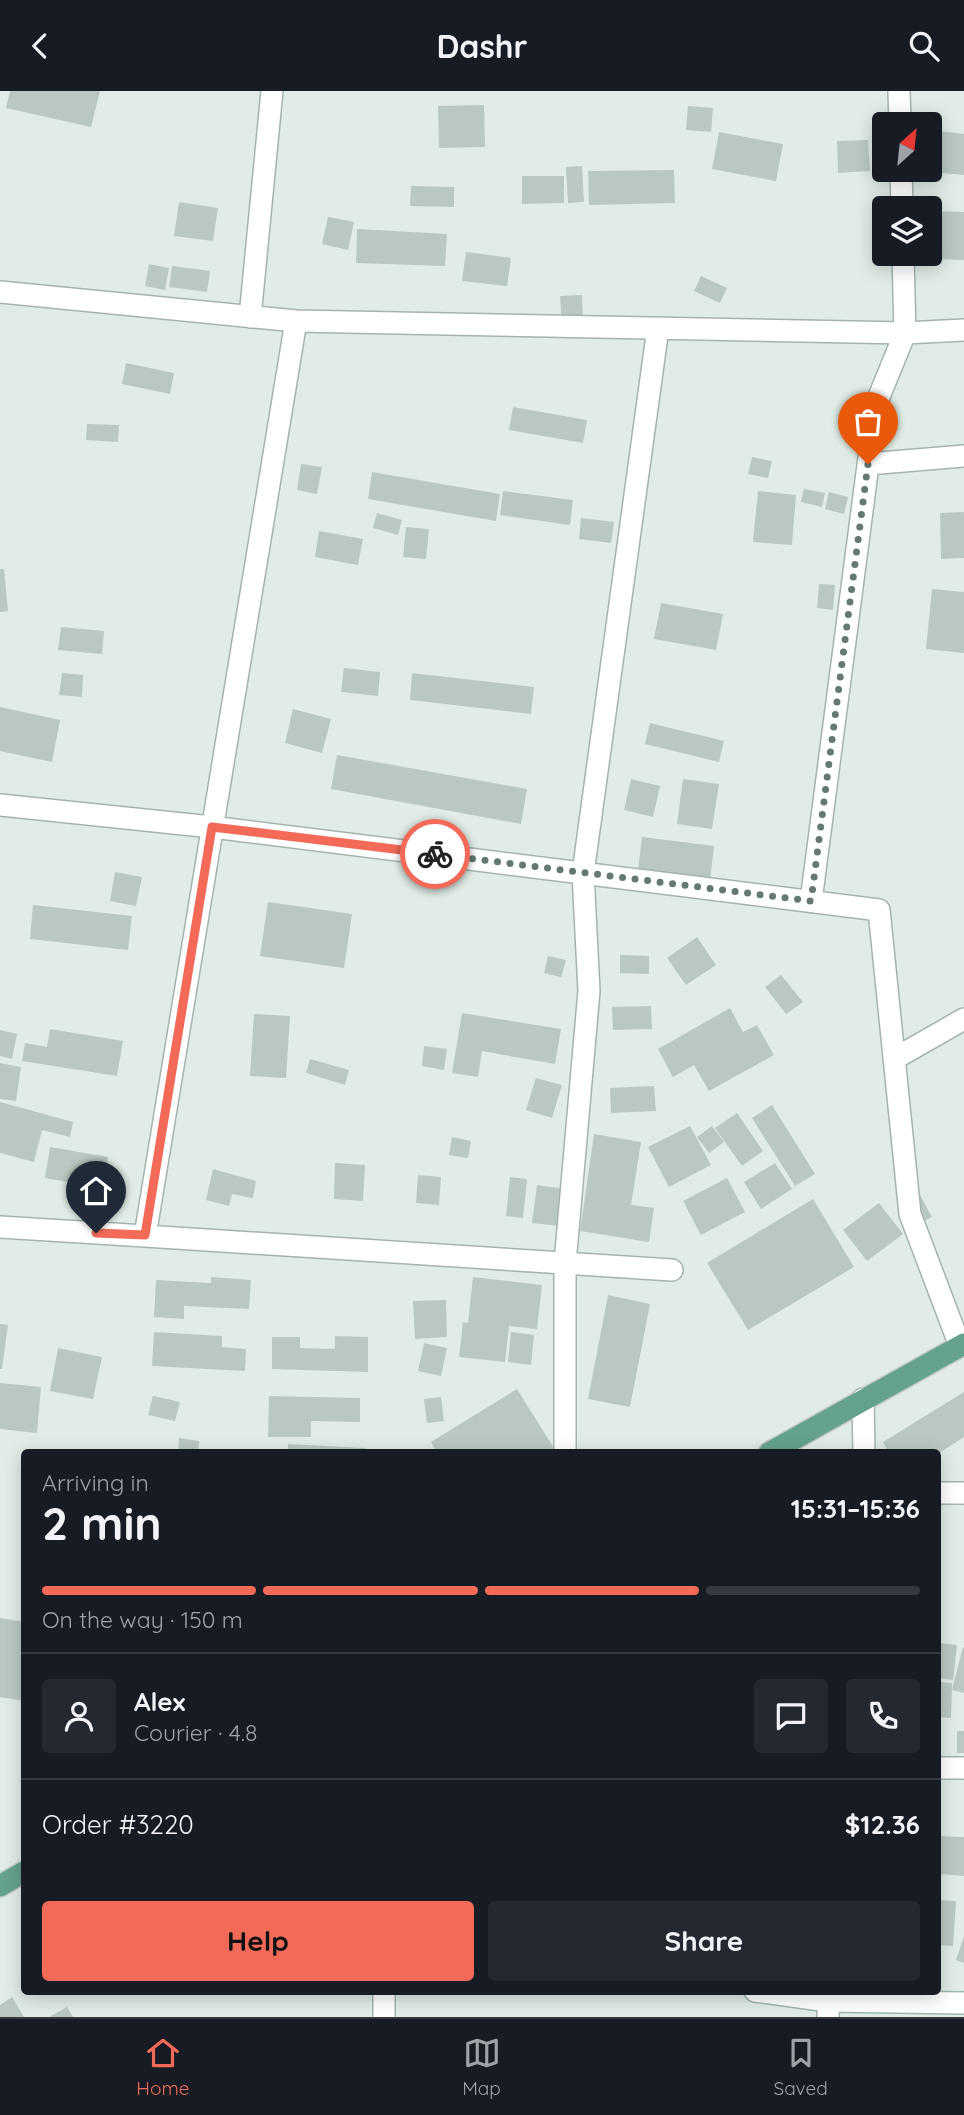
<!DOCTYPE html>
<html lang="en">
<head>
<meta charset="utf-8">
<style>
	body { margin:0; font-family:Quicksand,sans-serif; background:#242831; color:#f1f3f6; height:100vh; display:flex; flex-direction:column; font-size:26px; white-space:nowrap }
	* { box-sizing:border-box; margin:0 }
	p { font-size:23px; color:#9ea1a6 }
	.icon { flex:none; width:38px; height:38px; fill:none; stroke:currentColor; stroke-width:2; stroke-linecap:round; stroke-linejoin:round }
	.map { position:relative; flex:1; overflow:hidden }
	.sheet { position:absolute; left:21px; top:1358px; width:920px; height:546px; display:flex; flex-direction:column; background:#171b24; border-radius:7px; box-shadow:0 4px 18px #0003 }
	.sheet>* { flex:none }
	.needle { width:46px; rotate:27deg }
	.fabs { position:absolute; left:872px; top:21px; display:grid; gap:14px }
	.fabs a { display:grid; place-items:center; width:70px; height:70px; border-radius:7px; background:#171b24; box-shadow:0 4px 18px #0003; font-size:35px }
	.pin { position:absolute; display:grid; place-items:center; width:60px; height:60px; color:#fff; margin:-72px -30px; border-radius:50% 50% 50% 0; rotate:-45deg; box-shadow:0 0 7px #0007 }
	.pin .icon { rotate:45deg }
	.courier { position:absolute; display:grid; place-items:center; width:70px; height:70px; margin:-35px; border:5px solid #f36b58; border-radius:50%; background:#fff; color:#222; box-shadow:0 2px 9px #0007 }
	.head em { font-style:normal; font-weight:800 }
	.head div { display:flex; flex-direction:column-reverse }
	.head { display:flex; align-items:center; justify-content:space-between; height:119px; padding:0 21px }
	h1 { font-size:46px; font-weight:800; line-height:52px }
	.bar { display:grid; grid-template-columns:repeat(4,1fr); gap:10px 7px; align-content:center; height:84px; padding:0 21px }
	.bar i { height:9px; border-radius:5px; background:#363941 }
	.bar .current { background:#f36b58 }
	.bar p { grid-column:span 4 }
	.line { display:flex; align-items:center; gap:18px; padding:0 21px; border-top:2px solid #363941 }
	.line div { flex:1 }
	.round { display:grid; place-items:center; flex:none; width:74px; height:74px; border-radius:7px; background:#242831 }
	.cta { display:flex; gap:14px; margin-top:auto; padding:14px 21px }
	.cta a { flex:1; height:80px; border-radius:7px; background:#f36b58; color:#111; font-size:28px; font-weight:800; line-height:80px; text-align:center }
	.cta a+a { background:#242831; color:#f1f3f6 }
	header { display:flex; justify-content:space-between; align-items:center; height:91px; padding:0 21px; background:#171b24; font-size:32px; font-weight:800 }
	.tab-bar { display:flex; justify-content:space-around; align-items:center; height:98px; border-top:2px solid #363941; background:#171b24; font-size:19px; color:#9ea1a6 }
	.tab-bar a { display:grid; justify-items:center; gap:4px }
	.tab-bar .current { color:#f36b58 }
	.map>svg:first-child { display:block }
	.building { fill:#b9c9c1 }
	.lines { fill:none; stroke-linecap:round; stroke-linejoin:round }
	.street-casing { stroke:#a4b4ac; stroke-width:24 }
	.secondary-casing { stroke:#9fb8ac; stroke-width:24 }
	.primary-casing { stroke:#c1c9c6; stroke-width:24 }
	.street { stroke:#fff; stroke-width:21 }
	.secondary { stroke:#fff; stroke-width:21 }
	.primary { stroke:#65a28b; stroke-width:21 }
	.done { stroke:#647a71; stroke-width:7; stroke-dasharray:0 12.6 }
	.route { stroke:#f36b58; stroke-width:9 }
</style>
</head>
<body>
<header><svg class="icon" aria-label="back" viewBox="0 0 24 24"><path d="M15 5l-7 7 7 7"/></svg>Dashr<svg class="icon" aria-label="search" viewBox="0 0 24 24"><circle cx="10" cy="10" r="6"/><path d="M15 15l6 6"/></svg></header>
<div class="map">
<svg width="964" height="1926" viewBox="0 0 964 1926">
	<rect width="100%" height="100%" fill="#e1ece6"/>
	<path class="building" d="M10 0H100L91 36 6 17Z
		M484 14 485 56 439 57 438 15Z
		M688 15 713 17 711 41 686 39Z
		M929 39 964 43V84L929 81Z
		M719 41 783 53 776 90 712 78Z
		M868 49 870 80 838 82 837 50Z
		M582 75 584 111 568 112 566 76Z
		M674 79 675 112 589 114 588 80Z
		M522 85H564V112L522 113Z
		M411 95 454 96V116L410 115Z
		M179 111 218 117 213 150 174 145Z
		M929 120 964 121V169L913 167V163H929Z
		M328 126 354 131 348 159 322 153Z
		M357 138 447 143 445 175 356 172Z
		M466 161 511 167 507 195 462 190Z
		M149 173 169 177 165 199 145 195Z
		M172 175 210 180 207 201 169 196Z
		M701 185 727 197 720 212 694 200Z
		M582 204 583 234 562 235 560 205Z
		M126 272 174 282 170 303 122 293Z
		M513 316 587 329 583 352 509 339Z
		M87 333 119 334 118 351 86 349Z
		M752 366 772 370 768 387 748 383Z
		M301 373 322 376 317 403 297 399Z
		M372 381 500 403 496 430 368 408Z
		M804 398 825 402 822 416 801 411Z
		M503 400 573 409 570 434 500 424Z
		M758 400 796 404 792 454 753 451Z
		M829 401 848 406 844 423 825 418Z
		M964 421V467L941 468 940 422Z
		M377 422 402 429 398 444 373 437Z
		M581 427 614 431 611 452 579 448Z
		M406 436 429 438 426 468 403 466Z
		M319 440 363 448 358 474 315 466Z
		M0 478H4L8 520 0 521Z
		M819 493 835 494 833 519 817 517Z
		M932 498 964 501V562L926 558Z
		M661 512 723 523 716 559 654 548Z
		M61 536 104 540 102 563 58 559Z
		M344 577 380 581 378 605 341 601Z
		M62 582 83 584 82 606 59 604Z
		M412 582 534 596 531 623 410 609Z
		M0 616 60 629 52 671 0 660Z
		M293 618 331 628 322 662 285 652Z
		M650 632 724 650 719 671 645 653Z
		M337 664 527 698 521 733 331 698Z
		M631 688 660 695 653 726 624 719Z
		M683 688 719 693 712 738 677 733Z
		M642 746 714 755 710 789 638 779Z
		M115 781 142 786 136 815 110 810Z
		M268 811 352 823 344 877 260 865Z
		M33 814 132 825 128 859 30 848Z
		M697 846 716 874 686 894 667 867Z
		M620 864 649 865V883L620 882Z
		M548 865 566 869 561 886 544 882Z
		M781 884 803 911 786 923 765 896Z
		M651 915 652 938 613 939 612 916Z
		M730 917 743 941 757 934 774 964 709 1000 694 974 673 986 658 958Z
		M462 922 561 938 555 973 482 960 478 986 452 982Z
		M254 923 290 925 286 987 250 985Z
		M50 938 123 950 117 985 22 970 25 952 47 956Z
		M0 939 17 943 12 968 0 965Z
		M424 955 447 958 444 979 422 975Z
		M310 968 349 979 345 994 306 982Z
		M0 972 21 976 16 1010 0 1008Z
		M536 987 562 994 552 1027 526 1019Z
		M654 995 656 1020 611 1022 610 997Z
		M0 1011 73 1031 70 1046 42 1039 34 1071 0 1062Z
		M772 1014 815 1083 795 1095 752 1027Z
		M737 1022 763 1060 742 1075 715 1037Z
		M690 1035 711 1074 669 1096 648 1056Z
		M712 1035 724 1051 709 1062 697 1046Z
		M594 1043 641 1051 631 1114 654 1117 649 1151 580 1140Z
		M452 1046 471 1050 468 1067 449 1064Z
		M50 1056 108 1066 103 1097 45 1087Z
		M335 1072 365 1074 363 1110 334 1108Z
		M775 1072 792 1098 761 1118 744 1091Z
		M213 1078 256 1090 253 1107 232 1103 229 1115 206 1109Z
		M418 1084 441 1086 439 1114 416 1112Z
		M510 1086 527 1088 523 1127 506 1125Z
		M727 1087 745 1121 701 1144 683 1110Z
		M537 1094 564 1098 560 1135 532 1132Z
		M919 1102 932 1126 915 1135 902 1112Z
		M813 1108 854 1176 748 1239 707 1172Z
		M879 1112 903 1143 867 1170 843 1139Z
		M211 1186 251 1189 249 1218 184 1215V1228L154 1226 156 1189 211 1192Z
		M473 1186 542 1194 537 1238 509 1235 505 1271 459 1266 463 1231 468 1232Z
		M608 1204 650 1213 630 1316 588 1308Z
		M446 1209 447 1246 415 1248 413 1210Z
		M0 1233 8 1234 2 1278H0Z
		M154 1241 222 1245V1256L246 1258 245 1280 152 1275Z
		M511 1241 534 1244 531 1274 508 1271Z
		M335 1245 368 1246V1281L272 1278V1246H300V1257L335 1258Z
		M424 1252 447 1257 441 1285 418 1280Z
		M58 1257 102 1266 93 1308 50 1300Z
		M0 1292 41 1296 37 1342 0 1338Z
		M517 1298 557 1362H437L431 1351Z
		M964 1301V1346L939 1362H889L883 1351Z
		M153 1305 180 1311 175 1330 148 1324Z
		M269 1305 360 1307V1331L311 1330V1346H268Z
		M441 1306 444 1330 427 1332 424 1308Z
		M179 1347 199 1350 198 1362H178Z
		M288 1353 366 1357V1362H267V1358L288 1359Z
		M0 1527 24 1531V1610L0 1606Z
		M938 1552 957 1554 953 1589 938 1587Z
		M963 1556 964 1557V1602L952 1599Z
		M938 1591 952 1592 951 1627 938 1626Z
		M957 1640H964V1662H957Z
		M938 1745 964 1746V1785L938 1783Z
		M938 1809 956 1810 953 1855 938 1854Z
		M964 1845V1872L956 1869Z
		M12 1906 24 1926H0V1914Z
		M67 1916 73 1926H49Z"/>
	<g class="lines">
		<g class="street-casing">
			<path id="street" d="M899 0 900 33
				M901 79 902 117
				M0 201 296 230 145 1145 0 1136
				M250 226 272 0
				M296 230 905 242 903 163
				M868 373 964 365
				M0 714 212 736 879 819 910 1123 960 1255
				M811 810 876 313 905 242 964 239
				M894 968 964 928
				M145 1145 672 1179
				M863 1308 864 1362
				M565 1362V1172L589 900 583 782 658 237
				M938 1402H964
				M938 1677H964
				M384 1900V1926
				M828 1926 829 1900"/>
		</g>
		<g class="secondary-casing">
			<path id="secondary" d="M755 1900 828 1910 964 1912"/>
		</g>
		<g class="primary-casing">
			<path id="primary" d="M769 1362 964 1253
				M0 1795 24 1781"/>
		</g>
		<use href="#street" class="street"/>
		<use href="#secondary" class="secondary"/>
		<use href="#primary" class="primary"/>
	</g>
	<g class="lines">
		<path class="done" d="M435 763 811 810 868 373"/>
		<path class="route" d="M96 1142 145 1144 212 736 435 763"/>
	</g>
</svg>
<div class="fabs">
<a><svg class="needle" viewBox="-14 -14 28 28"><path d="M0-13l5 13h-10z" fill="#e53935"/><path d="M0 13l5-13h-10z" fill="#9ea1a6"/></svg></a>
<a><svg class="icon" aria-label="layers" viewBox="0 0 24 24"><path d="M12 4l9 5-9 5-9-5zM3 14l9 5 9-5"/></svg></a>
</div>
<div class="pin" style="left:868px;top:373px;background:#ea580c"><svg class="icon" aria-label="bag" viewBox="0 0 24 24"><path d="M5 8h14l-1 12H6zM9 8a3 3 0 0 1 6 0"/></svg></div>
<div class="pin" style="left:96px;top:1142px;background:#1f2937"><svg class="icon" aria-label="home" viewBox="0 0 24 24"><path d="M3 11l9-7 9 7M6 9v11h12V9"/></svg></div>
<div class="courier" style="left:435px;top:763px"><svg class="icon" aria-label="bike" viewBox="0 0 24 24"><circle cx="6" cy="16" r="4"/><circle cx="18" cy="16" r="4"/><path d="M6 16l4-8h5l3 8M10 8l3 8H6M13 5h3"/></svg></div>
<section class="sheet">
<div class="head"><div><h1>2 min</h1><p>Arriving in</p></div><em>15:31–15:36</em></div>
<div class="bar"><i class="current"></i><i class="current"></i><i class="current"></i><i></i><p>On the way · 150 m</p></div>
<div class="line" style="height:126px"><a class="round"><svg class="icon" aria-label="person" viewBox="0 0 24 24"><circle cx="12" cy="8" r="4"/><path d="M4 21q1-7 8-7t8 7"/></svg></a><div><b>Alex</b><p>Courier · 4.8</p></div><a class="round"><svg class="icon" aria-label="chat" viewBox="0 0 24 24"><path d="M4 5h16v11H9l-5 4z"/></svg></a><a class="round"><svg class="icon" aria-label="phone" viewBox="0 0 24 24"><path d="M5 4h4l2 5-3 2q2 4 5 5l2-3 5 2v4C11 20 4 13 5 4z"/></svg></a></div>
<div class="line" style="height:91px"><div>Order #3220</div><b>$12.36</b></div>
<div class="cta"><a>Help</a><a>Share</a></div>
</section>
</div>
<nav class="tab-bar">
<a class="current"><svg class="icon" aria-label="home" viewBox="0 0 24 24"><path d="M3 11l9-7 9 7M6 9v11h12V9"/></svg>Home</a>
<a><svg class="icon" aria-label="map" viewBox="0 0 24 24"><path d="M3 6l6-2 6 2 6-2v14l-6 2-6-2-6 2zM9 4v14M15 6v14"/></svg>Map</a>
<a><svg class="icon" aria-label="saved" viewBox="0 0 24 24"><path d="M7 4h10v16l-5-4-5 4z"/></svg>Saved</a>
</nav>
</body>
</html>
